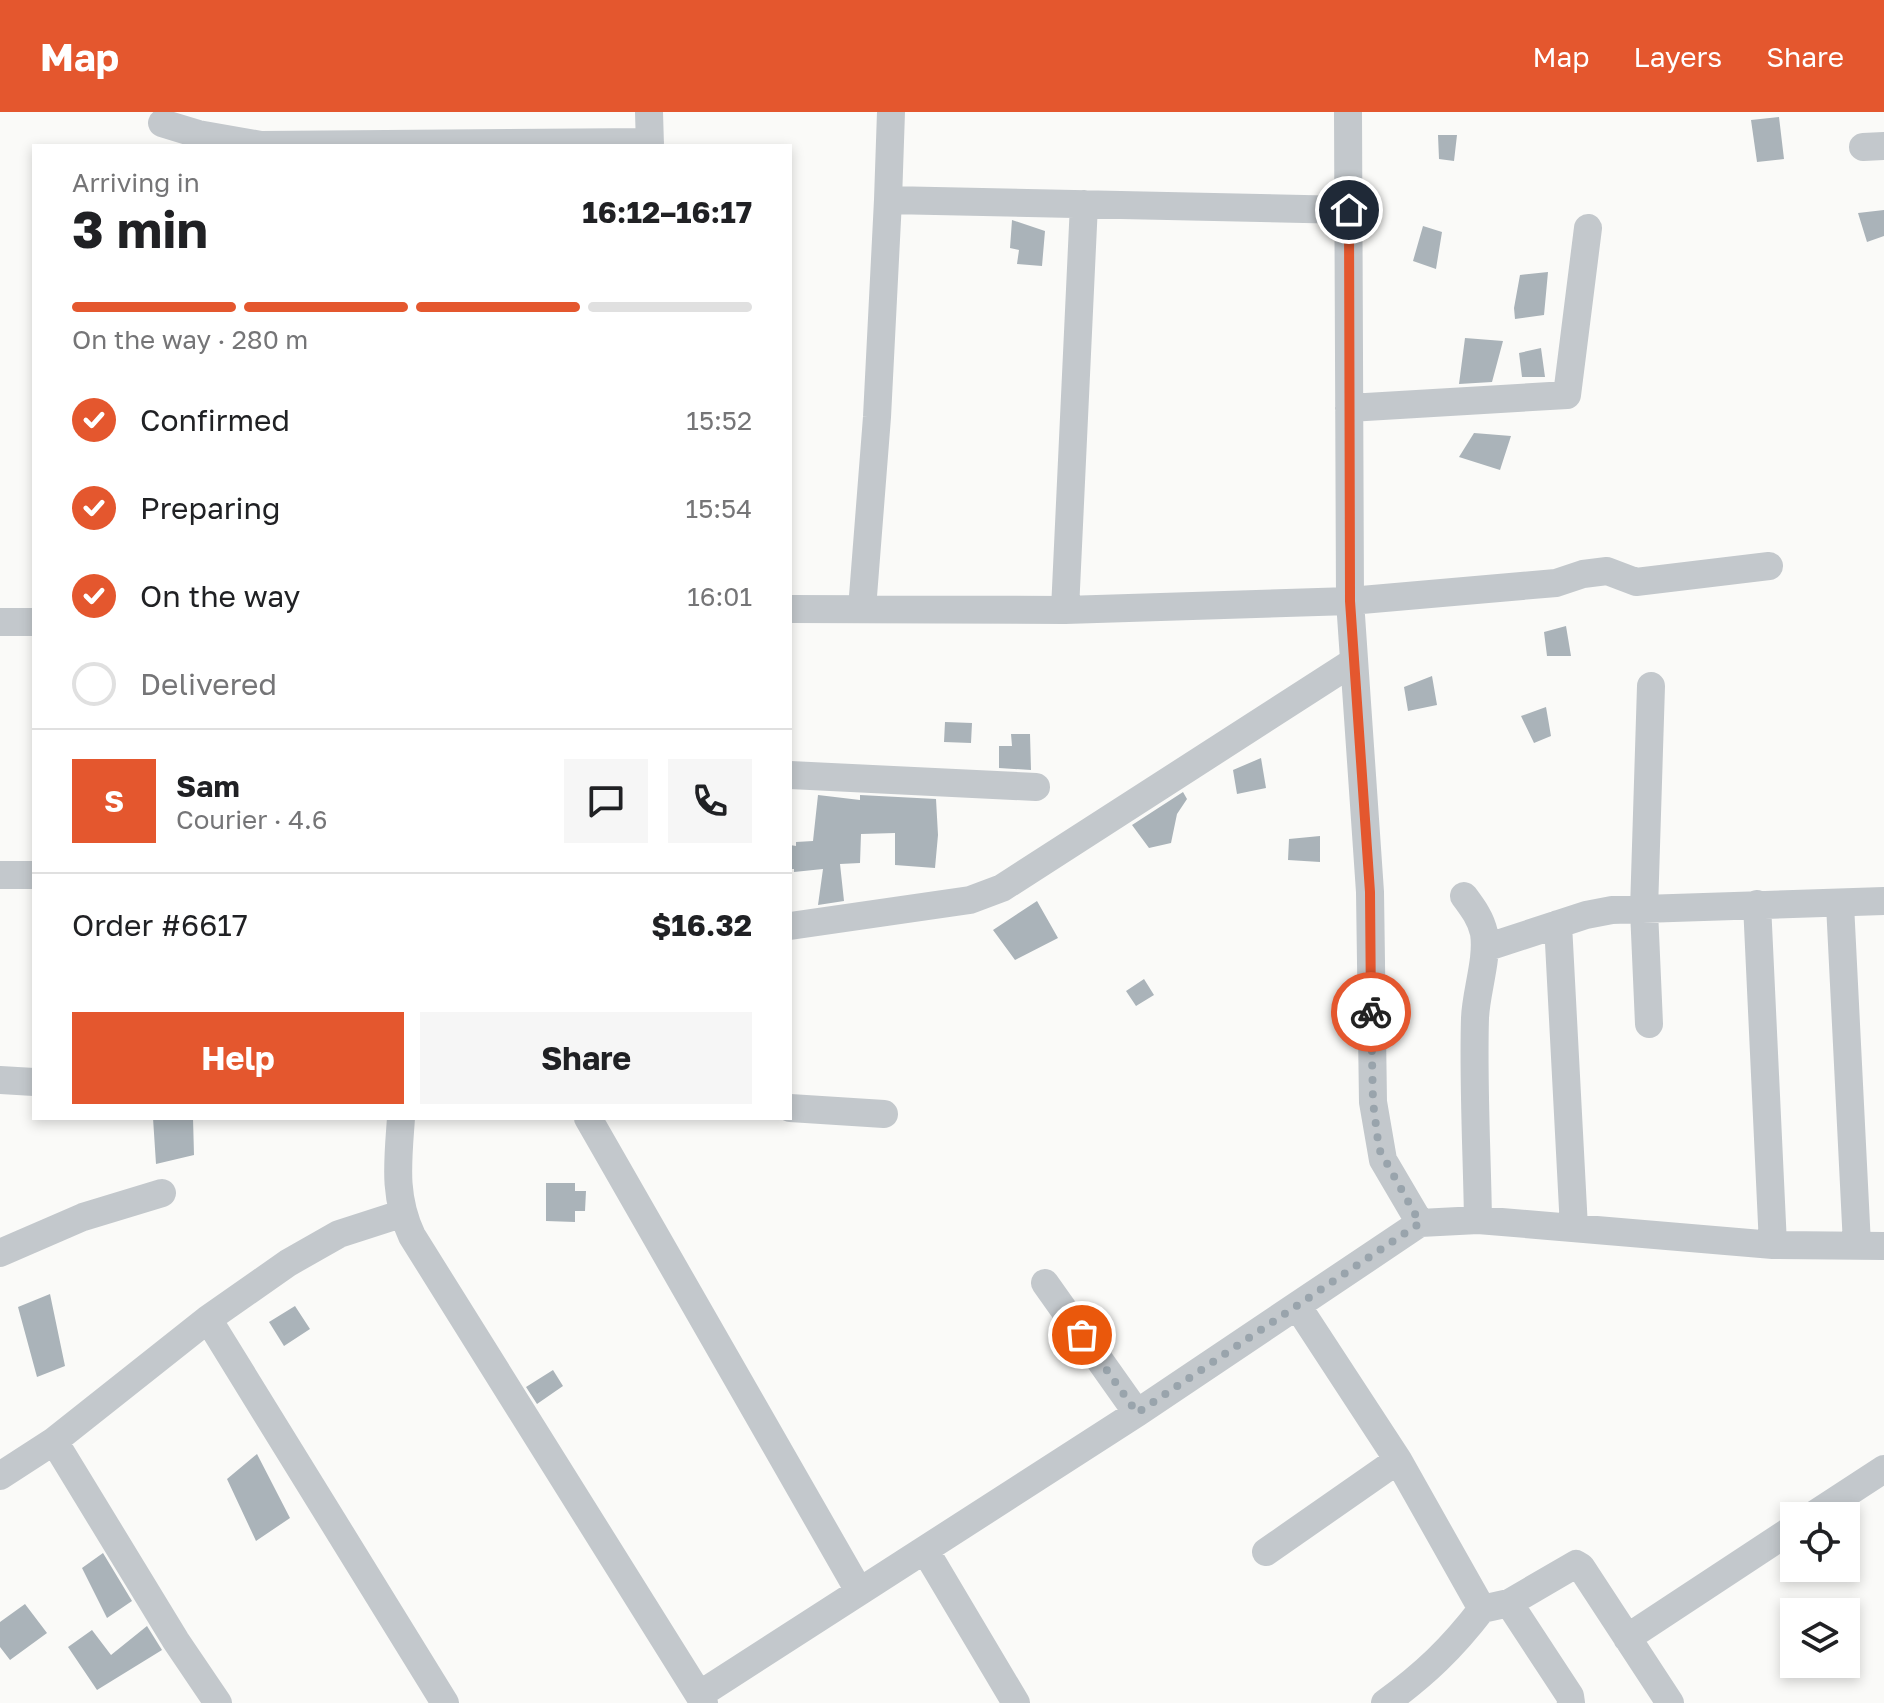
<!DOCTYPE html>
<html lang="en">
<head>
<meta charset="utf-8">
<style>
	body { margin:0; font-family:"Golos Text",sans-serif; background:#f6f6f6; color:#202124; height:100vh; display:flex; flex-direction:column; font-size:30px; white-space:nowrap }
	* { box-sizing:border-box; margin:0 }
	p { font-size:26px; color:#757577 }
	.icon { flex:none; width:44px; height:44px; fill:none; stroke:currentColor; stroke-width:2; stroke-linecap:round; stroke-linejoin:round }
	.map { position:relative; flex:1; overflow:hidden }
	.drawer { position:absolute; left:32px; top:32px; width:760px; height:976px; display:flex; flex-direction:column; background:#fff; border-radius:0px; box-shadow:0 4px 12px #0003 }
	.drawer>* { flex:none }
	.fabs { position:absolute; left:1780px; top:1390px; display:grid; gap:16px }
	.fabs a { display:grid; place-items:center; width:80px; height:80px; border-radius:0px; background:#fff; box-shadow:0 4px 12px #0003; font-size:40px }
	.pin { position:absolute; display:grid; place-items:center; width:68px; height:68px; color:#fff; margin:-34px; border:4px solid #fff; border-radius:50%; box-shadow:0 2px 8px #0007 }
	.courier { position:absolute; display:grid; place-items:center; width:80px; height:80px; margin:-40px; border:6px solid #e4572e; border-radius:50%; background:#fff; color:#222; box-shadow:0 2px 10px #0007 }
	.summary em { font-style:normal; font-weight:700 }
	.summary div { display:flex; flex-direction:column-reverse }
	.summary { display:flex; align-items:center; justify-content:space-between; height:136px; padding:0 40px }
	h1 { font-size:52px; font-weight:700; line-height:60px }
	.bar { display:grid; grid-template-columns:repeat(4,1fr); gap:12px 8px; align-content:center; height:96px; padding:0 40px }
	.bar i { height:10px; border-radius:6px; background:#e0e0e0 }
	.bar .active { background:#e4572e }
	.bar p { grid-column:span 4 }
	.line { display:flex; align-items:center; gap:20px; padding:0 40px; border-top:2px solid #e0e0e0 }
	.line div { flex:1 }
	.round { display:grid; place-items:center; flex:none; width:84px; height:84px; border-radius:0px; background:#f6f6f6 }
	ol { padding:0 40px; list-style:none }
	li { display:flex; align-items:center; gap:24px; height:88px }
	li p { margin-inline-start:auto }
	li .icon { padding:8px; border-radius:50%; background:#e4572e; color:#fff; stroke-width:4 }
	li:last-child { color:#757577 }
	li i { width:44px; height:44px; border:4px solid #e0e0e0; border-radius:50% }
	.button { display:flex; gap:16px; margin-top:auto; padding:16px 40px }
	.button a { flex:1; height:92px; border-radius:0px; background:#e4572e; color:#fff; font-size:32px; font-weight:700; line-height:92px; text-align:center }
	.button a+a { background:#f6f6f6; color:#202124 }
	header { display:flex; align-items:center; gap:48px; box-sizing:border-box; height:112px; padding:0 40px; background:#e4572e; color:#fff }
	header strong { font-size:38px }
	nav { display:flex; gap:44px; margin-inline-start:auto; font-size:28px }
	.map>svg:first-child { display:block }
	.building { fill:#aab3b9 }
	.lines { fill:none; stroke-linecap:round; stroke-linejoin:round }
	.minor { stroke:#c3c8cc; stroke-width:28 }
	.done { stroke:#99a4ac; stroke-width:8; stroke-dasharray:0 14.4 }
	.route { stroke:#e4572e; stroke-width:10 }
</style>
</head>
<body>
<header>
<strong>Map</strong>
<nav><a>Map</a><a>Layers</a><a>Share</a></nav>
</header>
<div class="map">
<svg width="1884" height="1591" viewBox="0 0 1884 1591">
	<rect width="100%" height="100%" fill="#fafaf8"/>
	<path class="building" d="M1779 5 1784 47 1757 50 1751 8Z
		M1438 23H1457L1454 49 1439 47Z
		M1884 98V124L1867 130 1858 101Z
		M1012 108 1045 119 1042 154 1017 152 1019 138 1010 136Z
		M1423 114 1442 120 1436 157 1413 149Z
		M1548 160 1544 203 1515 207 1514 196 1520 163Z
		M1465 226 1503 229 1492 270 1459 272Z
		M1541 236 1545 265H1522L1519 241Z
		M1474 321 1511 324 1500 358 1459 345Z
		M1566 514 1571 544H1547L1544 520Z
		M1432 564 1437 593 1408 599 1404 575Z
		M1546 595 1551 624 1534 631 1521 604Z
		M945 610 972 611 971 631 944 630Z
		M1011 622H1030L1031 658 999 656V634H1012Z
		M1261 646 1266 676 1237 682 1233 658Z
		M1183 680 1187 687 1177 702 1171 731 1149 736 1132 713Z
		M818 683 860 688V683L936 687 938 723 935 756 895 753V721L861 722 860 751 840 752 844 789 818 793 823 757 794 760V757H790V733L796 734V730L813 729Z
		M1320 724V750L1288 748 1289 727Z
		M1037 789 1058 826 1015 848 993 818Z
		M1144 867 1154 883 1136 894 1126 879Z
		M153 1006H193L194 1043 156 1052Z
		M546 1071H575V1079H586L585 1099H575V1110L546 1109Z
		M50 1182 65 1254 37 1265 18 1195Z
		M295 1194 310 1217 284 1234 269 1210Z
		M553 1258 563 1274 537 1292 526 1275Z
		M257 1342 290 1406 256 1429 227 1367Z
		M103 1441 132 1489 107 1506 82 1456Z
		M25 1492 47 1521 10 1548 0 1535V1510Z
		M147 1514 162 1538 97 1578 68 1535 92 1518 111 1543Z"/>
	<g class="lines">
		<path class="minor" d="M649 0 650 34
			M891 0 888 88 1349 98
			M1348 0 1350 489 1370 780 1373 990 1383 1048 1420 1111
			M162 11 198 22 261 33 650 30
			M1863 35 1884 34
			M1349 296 1567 283 1588 116
			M790 497 1065 498 1350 489 1556 471 1583 462 1607 459 1636 470 1769 454
			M862 497 877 305 888 88
			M1065 498 1084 92
			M0 510H34
			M790 663 1036 675
			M0 763H34
			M1464 784C1473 796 1481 807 1484 821 1488 848 1476 879 1475 906 1473 973 1477 1041 1478 1108
			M1757 792 1773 1133
			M1840 792 1857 1133
			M1558 812 1574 1116
			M790 814 970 788 1002 776 1353 550
			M1485 836 1586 803 1612 798 1884 789
			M1649 912 1644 798 1651 574
			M0 968 34 970
			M790 996 884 1002
			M401 1006C398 1049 393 1084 412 1124L704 1591
			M588 1006 859 1479
			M0 1141 83 1105 162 1081
			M1045 1171 1137 1301
			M1298 1195 1398 1348 1482 1497
			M208 1207 445 1591
			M54 1329 176 1529 218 1591
			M0 1364 54 1329 208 1207 288 1151 339 1122 401 1102
			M1812 1404 1884 1357
			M925 1438 1016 1591
			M1266 1440 1398 1348
			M1509 1491 1570 1584 1571 1591
			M1627 1526 1794 1416
			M699 1583 1137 1301 1420 1111 1478 1108 1773 1133 1884 1134
			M1385 1591C1425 1562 1452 1536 1482 1497L1509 1491 1576 1452 1581 1455 1670 1591"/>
	</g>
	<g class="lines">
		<path class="done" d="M1082 1223 1137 1301 1420 1111 1379 1037 1373 990 1371 900"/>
		<path class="route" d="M1349 98 1350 489 1370 780 1371 900"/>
	</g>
</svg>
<div class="fabs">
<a><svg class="icon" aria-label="locate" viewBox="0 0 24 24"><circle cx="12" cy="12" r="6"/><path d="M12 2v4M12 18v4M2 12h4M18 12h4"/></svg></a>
<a><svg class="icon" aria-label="layers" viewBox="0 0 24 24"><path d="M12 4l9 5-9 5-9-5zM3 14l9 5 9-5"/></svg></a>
</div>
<div class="pin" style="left:1082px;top:1223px;background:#ea580c"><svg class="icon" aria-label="bag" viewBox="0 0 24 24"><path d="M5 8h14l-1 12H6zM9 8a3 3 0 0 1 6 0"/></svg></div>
<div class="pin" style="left:1349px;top:98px;background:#1f2937"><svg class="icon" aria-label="home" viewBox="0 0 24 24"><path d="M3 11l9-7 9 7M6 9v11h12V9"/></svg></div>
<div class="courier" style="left:1371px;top:900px"><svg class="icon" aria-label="bike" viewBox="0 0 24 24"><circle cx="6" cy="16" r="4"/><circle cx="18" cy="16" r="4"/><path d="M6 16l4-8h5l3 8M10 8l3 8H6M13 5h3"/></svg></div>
<section class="drawer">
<div class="summary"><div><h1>3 min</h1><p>Arriving in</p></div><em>16:12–16:17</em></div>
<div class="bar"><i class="active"></i><i class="active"></i><i class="active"></i><i></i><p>On the way · 280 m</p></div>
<ol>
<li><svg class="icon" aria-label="check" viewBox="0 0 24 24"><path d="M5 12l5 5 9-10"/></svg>Confirmed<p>15:52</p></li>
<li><svg class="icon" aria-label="check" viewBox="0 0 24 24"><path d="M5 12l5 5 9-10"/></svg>Preparing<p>15:54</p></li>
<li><svg class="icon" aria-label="check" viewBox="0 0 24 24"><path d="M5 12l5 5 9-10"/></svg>On the way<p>16:01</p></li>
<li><i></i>Delivered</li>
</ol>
<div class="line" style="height:144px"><b class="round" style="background:#e4572e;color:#fff">S</b><div><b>Sam</b><p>Courier · 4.6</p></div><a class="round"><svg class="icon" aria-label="chat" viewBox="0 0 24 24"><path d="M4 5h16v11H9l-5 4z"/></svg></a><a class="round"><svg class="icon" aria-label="phone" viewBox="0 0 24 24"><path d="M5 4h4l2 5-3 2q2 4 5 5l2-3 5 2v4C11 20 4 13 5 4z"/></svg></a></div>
<div class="line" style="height:104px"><div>Order #6617</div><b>$16.32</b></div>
<div class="button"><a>Help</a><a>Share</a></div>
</section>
</div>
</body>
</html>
